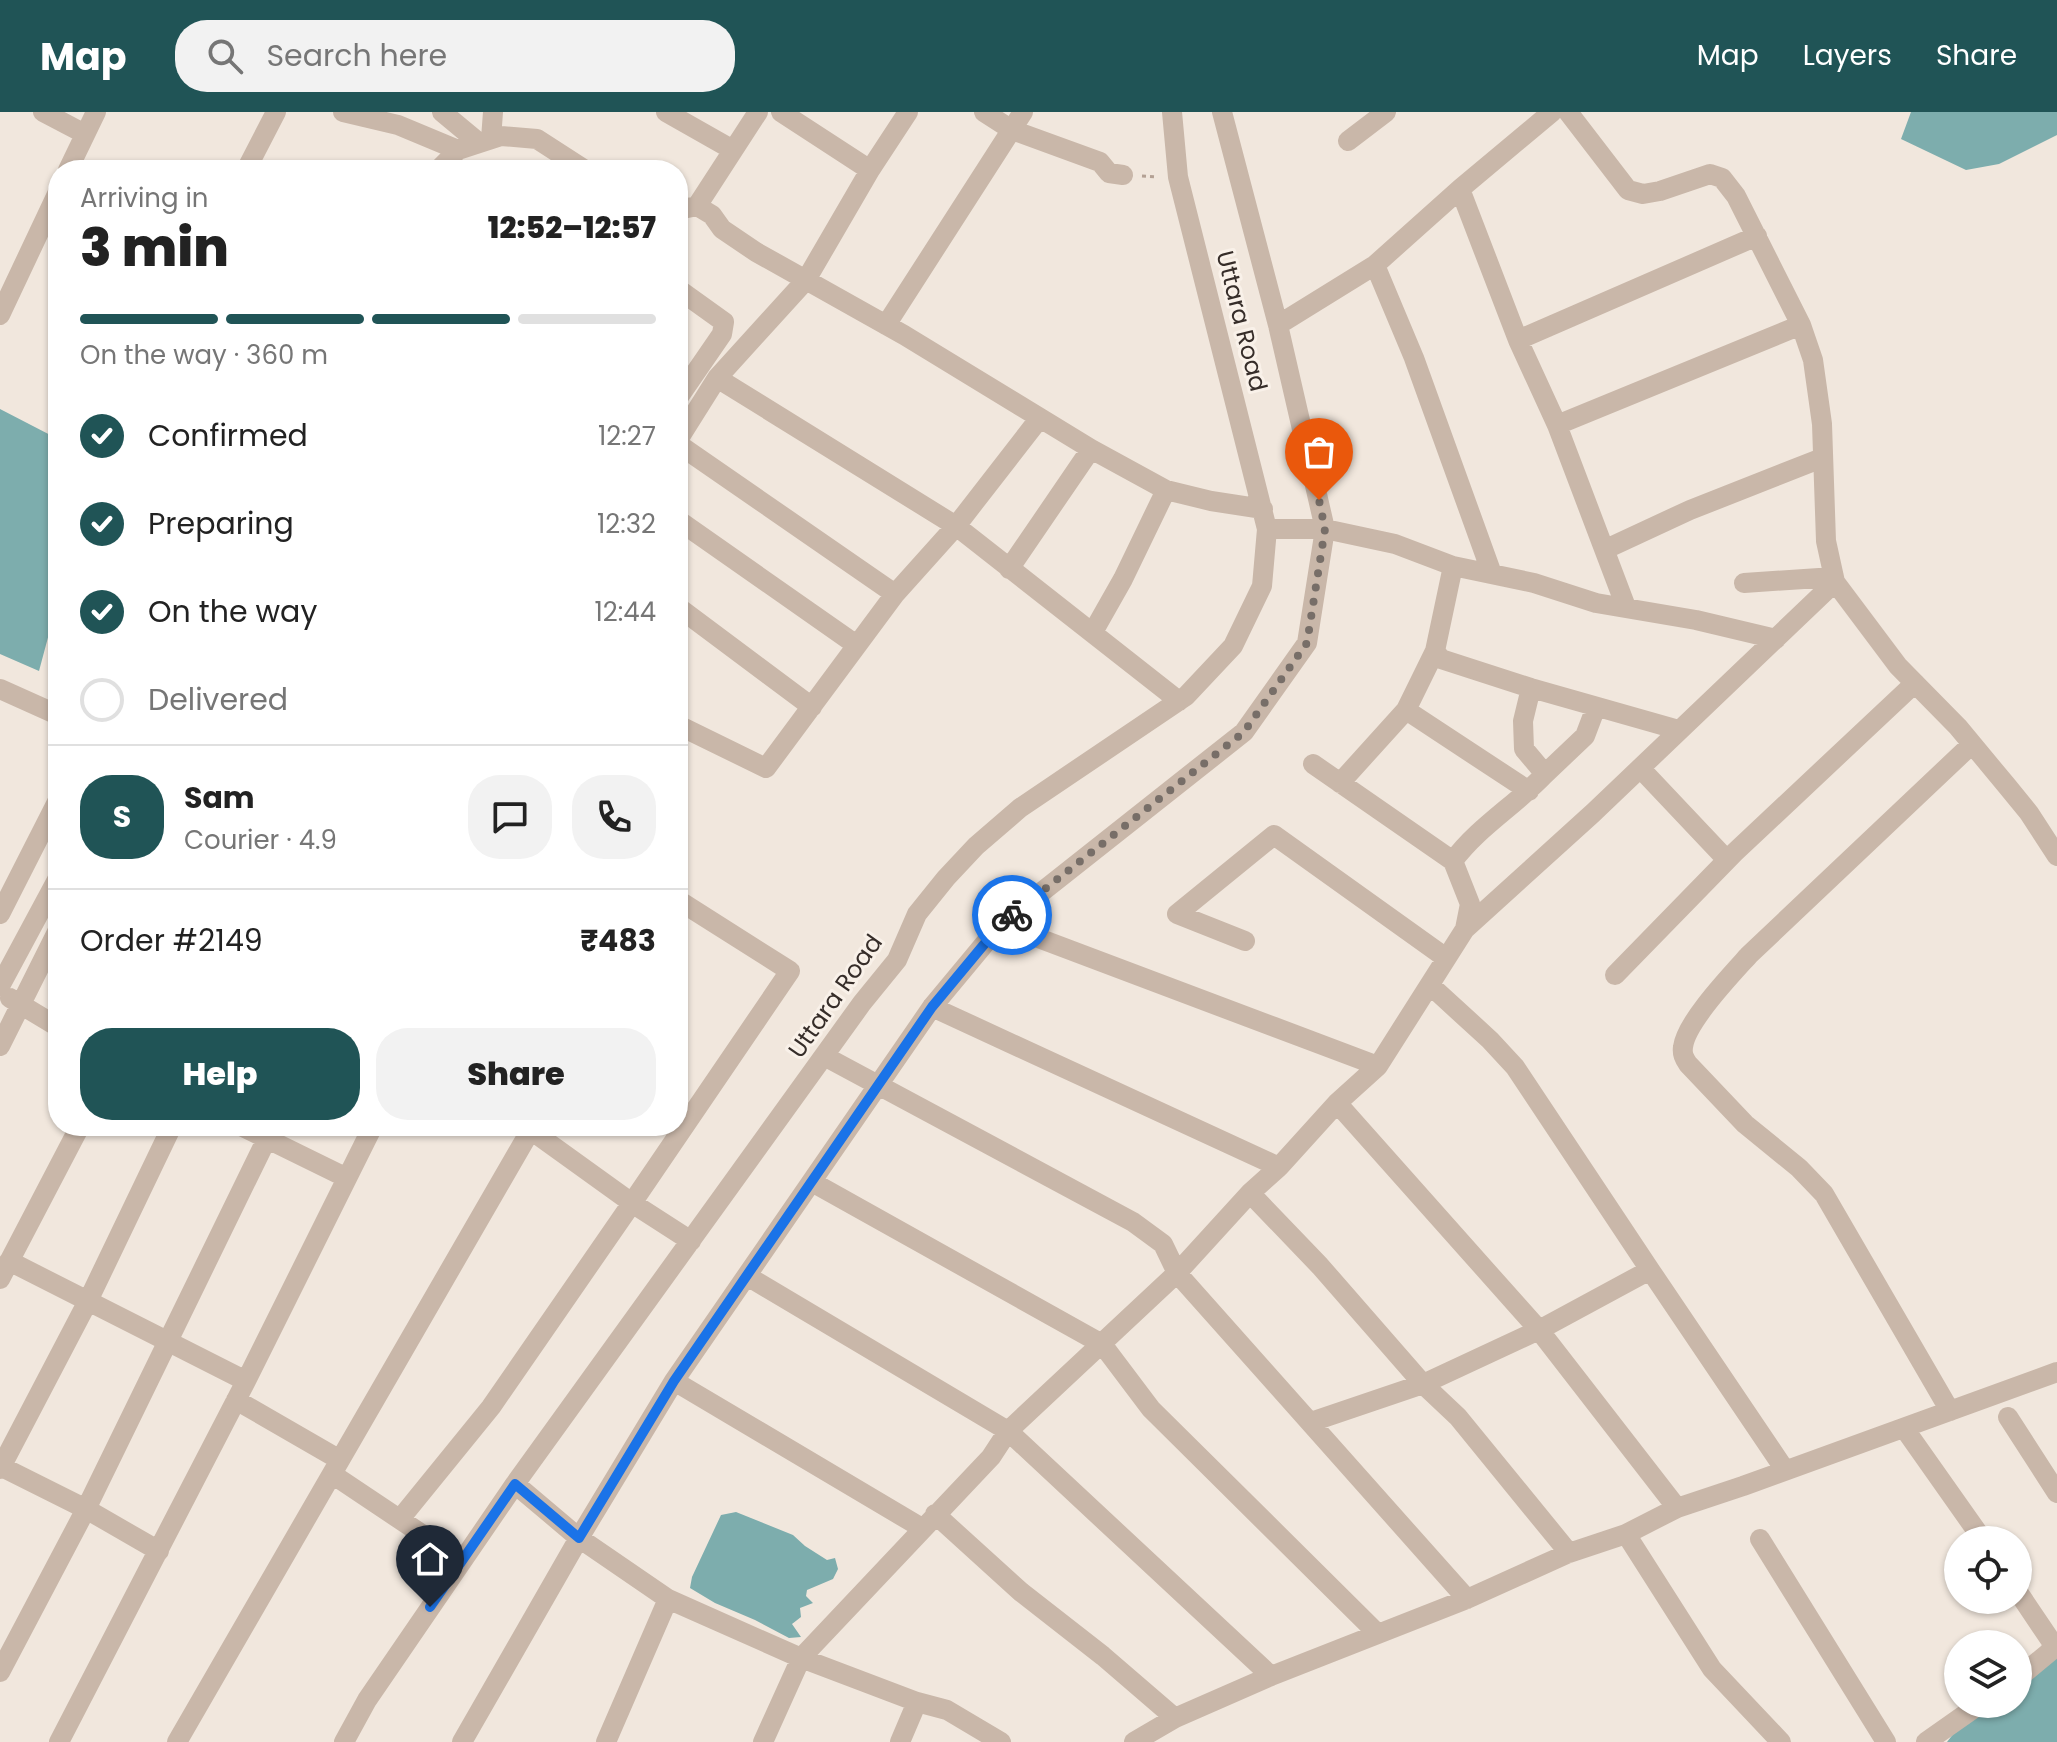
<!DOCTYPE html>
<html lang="en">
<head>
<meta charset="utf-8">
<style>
	body { margin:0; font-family:Poppins,sans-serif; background:#f2f2f2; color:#222; height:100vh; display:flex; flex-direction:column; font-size:30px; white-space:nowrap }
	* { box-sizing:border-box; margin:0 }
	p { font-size:26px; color:#767676 }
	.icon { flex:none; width:44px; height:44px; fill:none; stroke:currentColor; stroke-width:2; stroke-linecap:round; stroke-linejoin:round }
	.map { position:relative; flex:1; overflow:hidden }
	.sheet { position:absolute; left:48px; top:48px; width:640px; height:976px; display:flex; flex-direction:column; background:#fff; border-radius:32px; box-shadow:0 2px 6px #0004 }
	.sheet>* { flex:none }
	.controls { position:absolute; left:1944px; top:1414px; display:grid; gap:16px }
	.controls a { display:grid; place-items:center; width:88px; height:88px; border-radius:50%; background:#fff; box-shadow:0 2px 6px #0004; font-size:40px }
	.pin { position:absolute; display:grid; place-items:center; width:68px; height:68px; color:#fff; margin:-82px -34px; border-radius:50% 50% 50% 0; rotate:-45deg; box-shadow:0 0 8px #0007 }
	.pin .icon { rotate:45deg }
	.courier { position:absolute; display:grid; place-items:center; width:80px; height:80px; margin:-40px; border:6px solid #1a73e8; border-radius:50%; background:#fff; color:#222; box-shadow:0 2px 10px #0007 }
	.head em { font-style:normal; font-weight:800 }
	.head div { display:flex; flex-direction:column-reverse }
	.head { display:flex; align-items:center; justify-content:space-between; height:136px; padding:0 32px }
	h1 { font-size:52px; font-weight:800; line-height:60px }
	.bar { display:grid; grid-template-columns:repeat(4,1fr); gap:12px 8px; align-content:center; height:96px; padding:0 32px }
	.bar i { height:10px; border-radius:6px; background:#e0e0e0 }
	.bar .active { background:#205456 }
	.bar p { grid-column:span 4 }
	.line { display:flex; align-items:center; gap:20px; padding:0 32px; border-top:2px solid #e0e0e0 }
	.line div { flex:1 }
	.round { display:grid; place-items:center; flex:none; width:84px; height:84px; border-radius:32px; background:#f2f2f2 }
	ol { padding:0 32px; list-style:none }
	li { display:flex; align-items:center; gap:24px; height:88px }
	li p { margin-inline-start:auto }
	li .icon { padding:8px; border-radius:50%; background:#205456; color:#fff; stroke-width:4 }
	li:last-child { color:#767676 }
	li i { width:44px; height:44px; border:4px solid #e0e0e0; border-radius:50% }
	.button { display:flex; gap:16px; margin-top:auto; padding:16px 32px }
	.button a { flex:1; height:92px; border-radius:32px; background:#205456; color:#fff; font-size:32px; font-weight:800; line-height:92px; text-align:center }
	.button a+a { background:#f2f2f2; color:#222 }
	header { display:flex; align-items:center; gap:48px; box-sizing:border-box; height:112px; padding:0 40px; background:#205456; color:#fff }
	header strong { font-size:38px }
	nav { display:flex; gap:44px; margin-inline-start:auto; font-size:28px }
	.search { width:560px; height:72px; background:#f2f2f2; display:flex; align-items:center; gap:20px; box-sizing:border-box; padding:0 28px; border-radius:32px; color:#767676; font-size:30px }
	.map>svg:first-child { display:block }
	.water { fill:#7dadad }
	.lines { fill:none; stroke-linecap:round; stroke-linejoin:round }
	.path { stroke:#b4a194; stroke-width:3; stroke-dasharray:4 4; stroke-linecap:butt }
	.minor { stroke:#c9b7a9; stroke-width:20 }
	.done { stroke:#776e68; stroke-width:8; stroke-dasharray:0 14.4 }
	.route { stroke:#1a73e8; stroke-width:10 }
	.labels { text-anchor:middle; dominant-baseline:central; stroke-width:6; stroke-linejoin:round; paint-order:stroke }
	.street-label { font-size:24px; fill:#362d29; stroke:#f9f1e9 }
</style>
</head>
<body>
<header>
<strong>Map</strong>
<div class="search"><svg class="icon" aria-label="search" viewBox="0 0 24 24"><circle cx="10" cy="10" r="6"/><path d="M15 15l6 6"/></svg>Search here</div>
<nav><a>Map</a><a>Layers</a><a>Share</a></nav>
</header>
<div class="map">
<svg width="2057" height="1630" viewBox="0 0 2057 1630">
	<rect width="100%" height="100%" fill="#f1e7dd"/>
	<path class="water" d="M1911 0H2057V23L1999 52 1966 58 1901 27Z
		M0 297 58 327V488L39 559 0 542Z
		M736 1400 793 1423 805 1434 827 1448 835 1446 838 1457 833 1467 807 1478 806 1484 813 1491 800 1496 801 1505 792 1512 801 1525 789 1526 755 1508 715 1491 690 1476 692 1465 721 1403Z
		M2057 1541V1630H1947C1973 1597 1976 1592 2018 1592V1569Z"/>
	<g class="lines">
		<path class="path" d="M1142 64 1158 65"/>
		<path class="minor" d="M43 0 85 22
			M343 0 398 13 458 38
			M442 0 478 30
			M666 0 733 38
			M781 0 870 58
			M984 0 1012 18 1100 50 1109 61 1123 63
			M1552 0 1460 77 1518 228 1557 313 1626 495
			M1568 0 1628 78 1643 82 1660 79 1710 62 1722 66 1736 84 1801 213 1813 248 1822 312 1826 429 1835 470 1898 554 1958 615 2007 674 2029 701 2057 744
			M491 27 493 0
			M1348 29 1386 0
			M68 58 96 0
			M246 58 276 0
			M438 58 458 38 501 24 537 27 585 58
			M697 94 712 103 722 117 756 140 904 223 1091 337 1166 378 1211 389 1263 397
			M678 98 697 94 758 0
			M1375 153 1414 246 1492 462
			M678 177 724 210 722 222 678 286
			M0 203 58 80
			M886 213 1023 0
			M1278 213 1375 153 1460 77
			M1518 228 1757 124
			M717 266 956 414 1179 589
			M1557 313 1801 213
			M678 328 717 266 806 168 870 58 908 0
			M678 332 895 482
			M678 408 855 532
			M1267 417H1325L1395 432 1453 454 1534 471 1596 491 1696 508 1776 527
			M1606 437 1690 398 1822 346
			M1453 454 1435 539 1441 547 1531 576 1679 618
			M1009 457 1091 337
			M1744 471 1834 465
			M678 495 812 595
			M1093 520 1123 467 1166 378
			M1531 576 1523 609 1524 637 1545 662 1585 624 1596 595
			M0 577 58 603
			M1406 598 1529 679
			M678 613 766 656 895 482 956 414 1039 307
			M1313 652 1453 749
			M1640 656 1727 748
			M1340 671 1406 598 1435 539
			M0 802 58 688
			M1001 812 1378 954
			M1465 817 1470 792 1453 749C1478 715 1516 693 1545 662
			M1245 829 1177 802 1274 723 1446 846
			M1615 863 1734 741 1915 571
			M1430 873 1490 928 1515 955 1650 1158
			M0 874 58 766
			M10 886 58 915
			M932 895 1279 1055
			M0 934 58 818
			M824 944 1133 1110 1163 1132 1177 1161 1467 1487
			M241 1014 347 1066
			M525 1014 632 1091 790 859 678 788
			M812 1070 1102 1232 1151 1297 1376 1520
			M1250 1081 1320 1154 1423 1272 1458 1305 1569 1441
			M9 1149 246 1269
			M747 1164 1008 1319 1271 1564
			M0 1167 80 1014
			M674 1269 922 1416
			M236 1288 340 1348
			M1950 1299 1824 1082 1799 1056 1745 1012 1688 952C1684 946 1682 942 1683 935 1686 910 1731 863 1749 843L1972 632
			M2008 1305 2057 1381
			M1311 1310 1423 1272 1539 1218 1337 991
			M1904 1316 1983 1428
			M0 1354 86 1397 159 1439
			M0 1357 88 1189 172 1014
			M332 1362 462 1449
			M515 1372 579 1426 668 1487 801 1546 917 1590 947 1598 1001 1630
			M1677 1396 1539 1218 1650 1158 1785 1358
			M935 1402 1021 1480 1103 1544 1175 1606
			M400 1407 491 1295 632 1091 691 1129
			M1626 1422 1712 1557 1781 1630
			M1760 1427 1886 1630
			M2018 1480 2051 1529 2052 1538 2018 1566
			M0 1560 86 1397 273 1014
			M59 1630 246 1269 373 1014
			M177 1630 533 1014
			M344 1630 367 1588 515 1372 862 891 897 848 917 802 946 766 976 734 1020 696 1186 584 1233 534 1262 474 1267 417 1178 65 1172 0
			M462 1630 579 1426 674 1269 932 895 1001 812 1244 620 1307 531 1325 417 1278 213 1222 0
			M606 1630 668 1487
			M763 1630 801 1546 991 1345 1008 1319 1177 1161 1250 1081 1279 1055 1337 991 1378 954 1465 817 1593 701 1835 470
			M900 1630 917 1590
			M1134 1630 1175 1606 1271 1564 1467 1487 1569 1441 1626 1422 1677 1396 1743 1374 2057 1260
			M1926 1630 1980 1592"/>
	</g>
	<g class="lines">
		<path class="done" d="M1012 803 1244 620 1307 531 1325 417 1319 388"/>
		<path class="route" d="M430 1495 515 1372 579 1426 674 1269 932 895 1001 812 1012 803"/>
	</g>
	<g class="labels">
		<g class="street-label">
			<text transform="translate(1242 209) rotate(76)">Uttara Road</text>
			<text transform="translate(835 884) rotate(-55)">Uttara Road</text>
		</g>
	</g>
</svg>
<div class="controls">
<a><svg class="icon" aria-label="locate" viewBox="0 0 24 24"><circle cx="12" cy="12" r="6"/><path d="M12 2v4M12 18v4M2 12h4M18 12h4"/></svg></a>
<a><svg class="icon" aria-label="layers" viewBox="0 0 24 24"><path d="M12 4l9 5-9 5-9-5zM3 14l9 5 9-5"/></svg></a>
</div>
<div class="pin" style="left:1319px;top:388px;background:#ea580c"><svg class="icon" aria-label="bag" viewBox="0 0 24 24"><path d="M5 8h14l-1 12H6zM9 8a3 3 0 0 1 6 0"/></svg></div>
<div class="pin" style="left:430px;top:1495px;background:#1f2937"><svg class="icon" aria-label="home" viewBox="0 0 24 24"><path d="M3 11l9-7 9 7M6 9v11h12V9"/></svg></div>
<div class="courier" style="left:1012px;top:803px"><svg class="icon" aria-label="bike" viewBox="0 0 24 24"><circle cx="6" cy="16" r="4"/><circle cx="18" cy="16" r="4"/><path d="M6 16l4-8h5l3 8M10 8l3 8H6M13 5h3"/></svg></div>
<section class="sheet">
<div class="head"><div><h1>3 min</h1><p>Arriving in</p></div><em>12:52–12:57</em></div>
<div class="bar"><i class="active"></i><i class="active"></i><i class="active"></i><i></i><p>On the way · 360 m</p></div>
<ol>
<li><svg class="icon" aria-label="check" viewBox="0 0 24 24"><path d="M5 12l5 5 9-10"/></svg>Confirmed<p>12:27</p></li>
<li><svg class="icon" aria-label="check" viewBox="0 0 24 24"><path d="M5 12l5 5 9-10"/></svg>Preparing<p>12:32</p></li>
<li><svg class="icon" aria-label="check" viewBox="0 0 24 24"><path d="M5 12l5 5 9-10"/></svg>On the way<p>12:44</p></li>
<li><i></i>Delivered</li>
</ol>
<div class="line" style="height:144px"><b class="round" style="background:#205456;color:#fff">S</b><div><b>Sam</b><p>Courier · 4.9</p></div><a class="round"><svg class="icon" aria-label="chat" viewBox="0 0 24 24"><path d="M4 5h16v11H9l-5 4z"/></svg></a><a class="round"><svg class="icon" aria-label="phone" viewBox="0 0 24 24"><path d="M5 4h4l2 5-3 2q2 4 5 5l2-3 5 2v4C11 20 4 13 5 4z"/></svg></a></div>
<div class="line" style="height:104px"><div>Order #2149</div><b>₹483</b></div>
<div class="button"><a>Help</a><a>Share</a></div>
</section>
</div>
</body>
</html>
